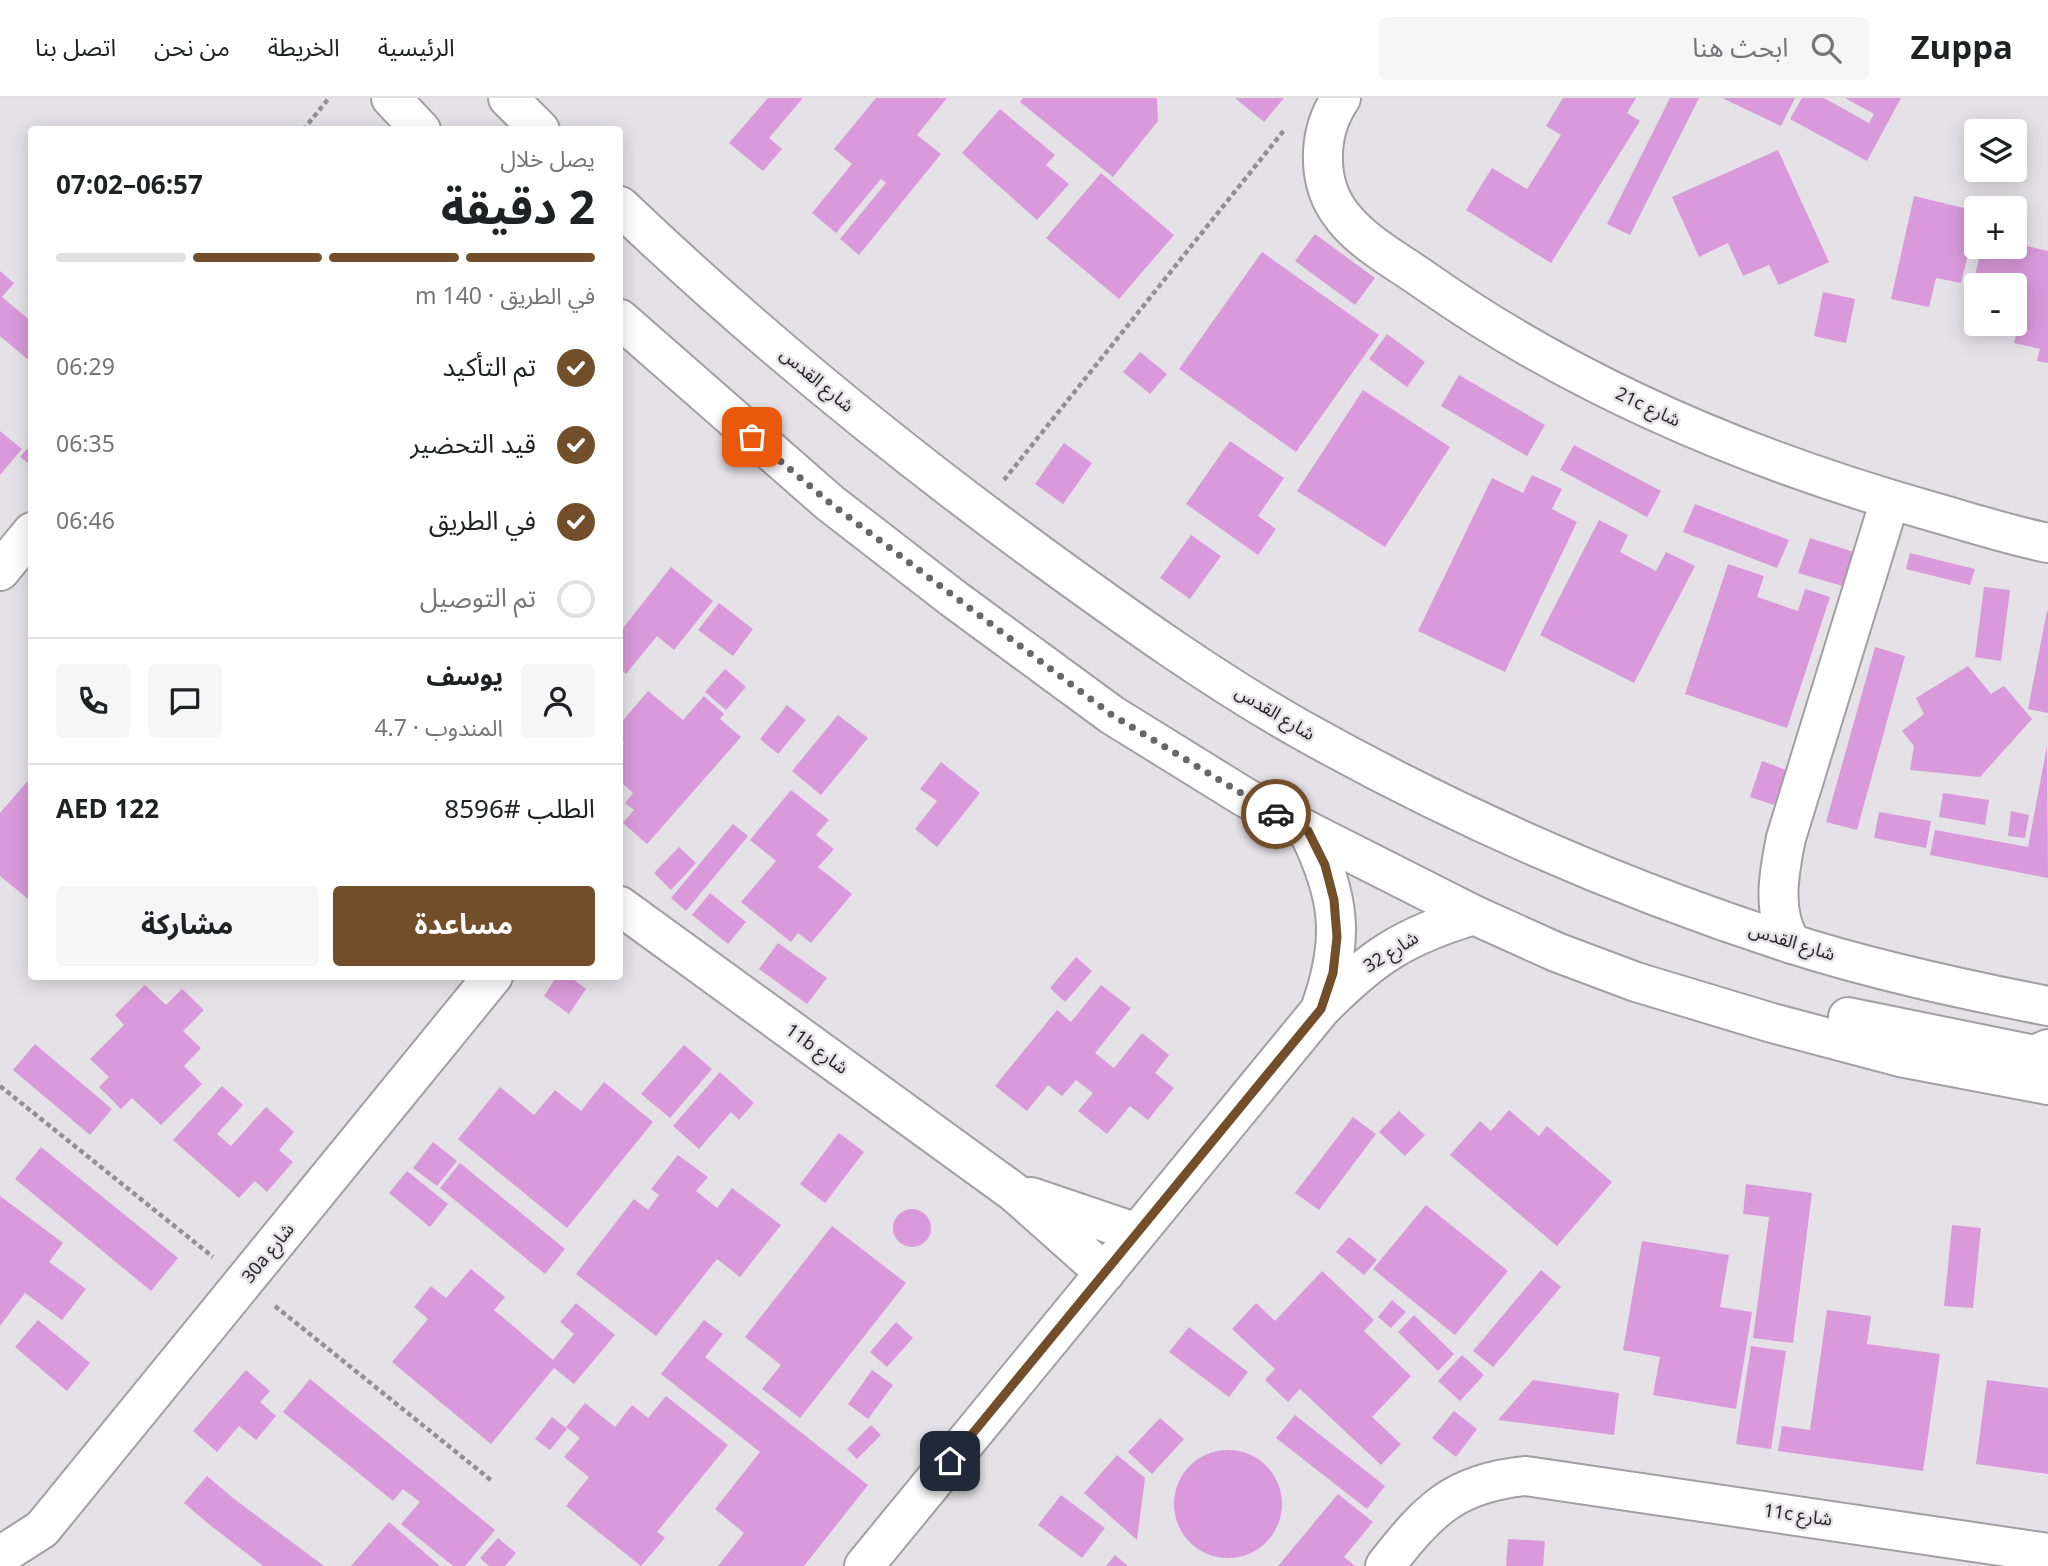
<!DOCTYPE html>
<html lang="ar">
<head>
<meta charset="utf-8">
<style>
	body { margin:0; font-family:Georgia,"Noto Sans Arabic",serif; background:#f6f6f6; color:#202124; direction:rtl; height:100vh; display:flex; flex-direction:column; font-size:26px; white-space:nowrap }
	* { box-sizing:border-box; margin:0 }
	p { font-size:23px; color:#757577 }
	.icon { flex:none; width:38px; height:38px; fill:none; stroke:currentColor; stroke-width:2; stroke-linecap:round; stroke-linejoin:round }
	.map { position:relative; flex:1; overflow:hidden; direction:ltr }
	.details { position:absolute; left:28px; top:28px; width:595px; height:854px; display:flex; flex-direction:column; background:#fff; border-radius:7px; box-shadow:0 4px 18px #0003; direction:rtl }
	.details>* { flex:none }
	.fabs { position:absolute; left:1964px; top:21px; display:grid; gap:14px }
	.fabs a { display:grid; place-items:center; width:63px; height:63px; border-radius:7px; background:#fff; box-shadow:0 4px 18px #0003; font-size:35px }
	.pin { position:absolute; display:grid; place-items:center; width:60px; height:60px; color:#fff; margin:-30px; border-radius:14px; box-shadow:0 4px 10px #0006 }
	.courier { position:absolute; display:grid; place-items:center; width:70px; height:70px; margin:-35px; border:5px solid #734e2a; border-radius:50%; background:#fff; color:#222; box-shadow:0 2px 9px #0007 }
	.summary em { font-style:normal; font-weight:700 }
	.summary div { display:flex; flex-direction:column-reverse }
	.summary { display:flex; align-items:center; justify-content:space-between; height:119px; padding:0 28px }
	h1 { font-size:46px; font-weight:700; line-height:52px }
	.bar { display:grid; grid-template-columns:repeat(4,1fr); gap:10px 7px; align-content:center; height:84px; padding:0 28px }
	.bar i { height:9px; border-radius:5px; background:#e0e0e0 }
	.bar .selected { background:#734e2a }
	.bar p { grid-column:span 4 }
	.line { display:flex; align-items:center; gap:18px; padding:0 28px; border-top:2px solid #e0e0e0 }
	.line div { flex:1 }
	.round { display:grid; place-items:center; flex:none; width:74px; height:74px; border-radius:7px; background:#f6f6f6 }
	ol { padding:0 28px; list-style:none }
	li { display:flex; align-items:center; gap:21px; height:77px }
	li p { margin-inline-start:auto }
	li .icon { padding:7px; border-radius:50%; background:#734e2a; color:#fff; stroke-width:4 }
	li:last-child { color:#757577 }
	li i { width:38px; height:38px; border:4px solid #e0e0e0; border-radius:50% }
	.cta { display:flex; gap:14px; margin-top:auto; padding:14px 28px }
	.cta a { flex:1; height:80px; border-radius:7px; background:#734e2a; color:#fff; font-size:28px; font-weight:700; line-height:80px; text-align:center }
	.cta a+a { background:#f6f6f6; color:#202124 }
	header { display:flex; align-items:center; gap:42px; box-sizing:border-box; height:98px; padding:0 35px; background:#fff; border-bottom:2px solid #e0e0e0 }
	header strong { font-size:33px }
	nav { display:flex; gap:38px; margin-inline-start:auto; font-size:24px }
	.search { width:490px; height:63px; background:#f6f6f6; display:flex; align-items:center; gap:18px; box-sizing:border-box; padding:0 24px; border-radius:7px; color:#757577; font-size:26px }
	.map>svg:first-child { display:block }
	.building { fill:#d999da }
	.lines { fill:none; stroke-linecap:round; stroke-linejoin:round }
	.minor-casing { stroke:#a19fa3; stroke-width:42 }
	.secondary-casing { stroke:#a19fa3; stroke-width:42 }
	.path { stroke:#929094; stroke-width:4.5; stroke-dasharray:5 3.5; stroke-linecap:butt }
	.minor { stroke:#fff; stroke-width:38 }
	.secondary { stroke:#fff; stroke-width:38 }
	.done { stroke:#68666a; stroke-width:7; stroke-dasharray:0 12.6 }
	.route { stroke:#734e2a; stroke-width:9 }
	.labels { text-anchor:middle; dominant-baseline:central; stroke-width:5; stroke-linejoin:round; paint-order:stroke }
	.street-label { font-size:18px; fill:#252426; stroke:#e4e2e7 }
</style>
</head>
<body>
<header>
<strong>Zuppa</strong>
<div class="search"><svg class="icon" aria-label="search" viewBox="0 0 24 24"><circle cx="10" cy="10" r="6"/><path d="M15 15l6 6"/></svg>ابحث هنا</div>
<nav><a>الرئيسية</a><a>الخريطة</a><a>من نحن</a><a>اتصل بنا</a></nav>
</header>
<div class="map">
<svg width="2048" height="1468" viewBox="0 0 2048 1468">
	<rect width="100%" height="100%" fill="#e4e2e7"/>
	<path class="building" d="M768 0H803L769 40 782 51 763 73 729 45Z
		M876 0H947L917 37 941 56 859 157 840 141 886 85 881 81 836 135 812 115 852 66 834 51Z
		M1023 0H1157L1158 23 1113 79 1020 4Z
		M1235 0H1284L1264 24Z
		M1563 0H1636L1627 15 1640 23 1551 165 1466 112 1492 70 1527 91 1561 37 1546 28Z
		M1670 0H1699L1630 137 1607 126Z
		M1722 0H1795L1781 28Z
		M1802 0H1824L1869 25 1874 16 1845 0H1901L1867 63 1790 21Z
		M1000 11 1055 57 1046 67 1069 86 1037 122 962 55Z
		M1778 52 1829 164 1779 187 1769 167 1743 178 1728 145 1699 159 1672 99Z
		M1101 75 1174 137 1119 201 1046 140Z
		M1914 98 1976 113V123L1961 185 1936 180 1929 209 1891 201Z
		M1315 136 1375 180 1355 207 1295 163Z
		M2014 145 2048 153V265L2037 263 2040 251 2014 245 2019 225 2014 224V187H1976V191L1972 190 1982 149H2014Z
		M1262 154 1379 237 1296 354 1179 271Z
		M0 173 14 185 2 199 32 224V265L0 238Z
		M1823 194 1855 201 1846 245 1814 238Z
		M1387 236 1425 264 1407 289 1369 261Z
		M1140 254 1167 276 1150 296 1123 274Z
		M1459 277 1545 327 1527 358 1441 308Z
		M1363 292 1450 349 1385 449 1297 393Z
		M0 333 22 351 0 377Z
		M1230 343 1284 380 1258 418 1276 431 1258 457 1186 406Z
		M32 345V368L20 359Z
		M1064 345 1092 365 1063 406 1035 386Z
		M1574 347 1661 393 1647 419 1560 372Z
		M1532 377 1562 391 1552 411 1577 424 1505 574 1418 533 1492 380 1523 395Z
		M1695 406 1789 442 1777 470 1683 434Z
		M1599 422 1628 437 1620 454 1656 473 1666 454 1695 468 1634 585 1540 537Z
		M1191 437 1221 458 1190 501 1160 480Z
		M1810 440 1857 455 1846 489 1798 475Z
		M1910 455 1975 471 1970 487 1906 471Z
		M1728 466 1764 478 1757 499 1798 513 1805 491 1830 499 1787 630 1685 596Z
		M671 469 713 503 674 552 657 538 626 576 620 571V534Z
		M1984 489 2010 492 2001 563 1975 559Z
		M719 505 753 531 733 558 698 532Z
		M2047 513H2048V615L2028 611Z
		M1875 549 1905 558 1857 732 1826 724Z
		M1968 568 1991 596 2004 588 2032 621 1980 679 1910 672 1914 648 1902 633 1924 616 1916 600Z
		M725 571 746 589 726 612 705 594Z
		M648 593 683 622 704 598 724 616 720 621 741 639 647 746 623 725 634 712 625 705 633 695 620 683V650L624 645 620 641V626Z
		M787 607 806 622 778 656 760 641Z
		M838 617 868 640 821 697 792 673Z
		M2047 648 2048 780 1930 757 1935 732 2028 749Z
		M1762 663 1786 672 1774 707 1750 699Z
		M941 664 980 695 937 749 915 731 937 703 920 691Z
		M32 678V804L0 778V715Z
		M791 692 829 722 816 737 834 751 818 769 852 796 811 845 798 835 791 844 741 804 776 763 750 742Z
		M1943 695 1989 702 1985 727 1939 719Z
		M2011 713 2029 717 2025 740 2008 738Z
		M1879 714 1931 723 1926 750 1874 740Z
		M733 726 748 738 686 813 671 800Z
		M679 749 696 765 671 792 654 775Z
		M710 795 746 824 728 846 692 817Z
		M778 845 827 880 807 906 759 871Z
		M1076 859 1092 873 1065 904 1050 890Z
		M557 878H569L586 891 569 916 544 898Z
		M145 887 166 907 182 891 204 912 183 933 201 950 184 968 202 986 161 1027 132 1000 121 1011 99 989 109 979 90 961 124 927 115 917Z
		M1101 887 1131 910 1095 955 1114 970 1142 935 1169 957 1155 975 1174 990 1148 1022 1130 1008 1107 1036 1078 1013 1093 995 1076 982 1062 998 1048 987 1027 1013 995 988 1057 912 1071 924Z
		M35 946 112 1011 90 1037 13 972Z
		M684 947 712 971 670 1020 641 996Z
		M720 974 754 1005 739 1022 731 1014 699 1051 673 1028Z
		M604 984 653 1024 567 1130 458 1041 500 989 534 1017 555 992 581 1013Z
		M222 988 243 1007 217 1036 231 1048 266 1009 294 1034 279 1052 293 1064 267 1094 255 1083 239 1100 173 1042Z
		M1509 1012 1539 1038 1547 1028 1612 1084 1557 1148 1450 1057 1480 1023 1491 1033Z
		M1399 1013 1425 1037 1405 1058 1379 1034Z
		M1353 1019 1376 1036 1319 1112 1295 1095Z
		M839 1035 864 1054 825 1105 800 1086Z
		M433 1044 457 1063 437 1088 413 1070Z
		M41 1049 178 1160 151 1193 15 1081Z
		M678 1057 708 1079 696 1093 717 1110 732 1090 781 1127 740 1179 717 1161 656 1238 576 1176 634 1101 648 1112 659 1097 651 1091Z
		M460 1065 565 1151 545 1176 440 1090Z
		M407 1073 448 1106 430 1129 389 1095Z
		M1746 1086 1812 1095 1793 1245 1753 1240 1769 1119 1743 1116Z
		M0 1098 63 1145 49 1164 86 1191 62 1222 25 1195 0 1228Z
		M1426 1107 1508 1173 1455 1237 1373 1171Z
		M893 1130a19 19 0 1 1 38 0a19 19 0 1 1-38 0Z
		M1952 1127 1981 1130 1973 1210 1944 1208Z
		M832 1128 906 1185 800 1320 762 1291 781 1267 745 1239Z
		M1349 1139 1377 1162 1364 1177 1336 1154Z
		M1642 1143 1729 1157 1720 1209 1752 1214 1736 1311 1653 1297 1660 1259 1623 1252Z
		M471 1171 505 1199 494 1212 553 1262 574 1236 560 1224 576 1205 615 1237 574 1286 554 1270 491 1346 392 1264 428 1221 414 1209 431 1188 446 1200Z
		M1541 1172 1561 1189 1493 1269 1473 1253Z
		M1322 1173 1374 1222 1364 1233 1411 1278 1372 1319 1401 1346 1381 1367 1300 1291 1288 1304 1265 1282 1275 1271 1232 1231 1256 1205 1275 1223Z
		M1392 1202 1406 1214 1391 1230 1378 1219Z
		M1827 1212 1871 1218 1867 1246 1940 1256 1923 1373 1778 1353 1782 1328 1810 1332Z
		M1414 1217 1454 1256 1438 1273 1398 1234Z
		M38 1222 90 1265 67 1293 15 1249Z
		M704 1222 723 1236 705 1259 868 1387 804 1468H718L744 1435 715 1411 760 1354 661 1276Z
		M896 1224 913 1240 887 1269 870 1254Z
		M1189 1229 1248 1274 1229 1299 1169 1254Z
		M1751 1248 1786 1253 1771 1351 1736 1346Z
		M1462 1257 1484 1277 1460 1303 1438 1283Z
		M246 1272 270 1293 260 1304 276 1318 256 1342 239 1328 217 1354 193 1333Z
		M872 1272 893 1287 868 1321 848 1306Z
		M310 1281 495 1432 465 1468H453L401 1426 420 1404 403 1391 393 1403 283 1314Z
		M1533 1282 1619 1295 1614 1337 1498 1322Z
		M1987 1282 2048 1290V1376L1976 1366Z
		M666 1298 728 1347 657 1434 665 1440 641 1468 566 1408 589 1379 564 1359 580 1340 566 1329 585 1305 615 1329 632 1307 648 1320Z
		M1454 1313 1477 1331 1456 1359 1432 1340Z
		M1295 1317 1385 1388 1367 1411 1276 1340Z
		M552 1319 567 1331 550 1352 535 1341Z
		M1160 1320 1184 1341 1152 1376 1128 1354Z
		M871 1327 881 1337 857 1361 847 1351Z
		M1174 1406a54 54 0 1 1 108 0a54 54 0 1 1-108 0Z
		M1117 1357 1145 1380 1137 1442 1084 1395Z
		M207 1378 233 1400 324 1468H263L210 1427 184 1405Z
		M1338 1396 1373 1424 1344 1459 1355 1468H1278Z
		M1061 1397 1105 1430 1082 1460 1038 1427Z
		M389 1424 440 1468H351Z
		M498 1440 516 1455 505 1468H489L480 1460Z
		M1508 1441 1545 1443 1543 1468H1506Z
		M1115 1457 1128 1468H1106Z"/>
	<g class="lines">
		<g class="minor-casing">
			<path id="minor" d="M1341 0C1317 35 1316 86 1343 119 1364 146 1399 164 1427 184 1578 290 1753 363 1930 413 1969 424 2008 437 2048 445
				M0 473 32 434
				M1308 733C1340 798 1345 840 1321 909
				M620 808 1015 1095 1105 1175
				M1792 846C1771 816 1779 774 1786 740L1890 402
				M1031 1099 1137 1135
				M0 1458 42 1431 493 878
				M864 1468 1321 911C1372 859 1404 838 1474 817
				M1385 1468C1428 1413 1453 1385 1526 1378L2048 1455"/>
		</g>
		<g class="secondary-casing">
			<path id="secondary" d="M391 0 421 32
				M508 0 540 32
				M620 108C752 234 895 351 1043 459 1127 520 1210 580 1300 631 1455 718 1619 790 1789 845 1873 872 1961 891 2048 908
				M620 221 830 405 954 501 1112 617 1246 700 1308 733 1474 817 1556 854 1636 884 1772 925 1900 959 2048 987
				M1848 919 2034 957 2048 951"/>
		</g>
		<path class="path" d="M303 32 329 0
			M1004 382 1285 31
			M0 988 213 1159
			M275 1208 492 1383"/>
		<use href="#minor" class="minor"/>
		<use href="#secondary" class="secondary"/>
	</g>
	<g class="lines">
		<path class="done" d="M752 339 830 405 1112 617 1276 716"/>
		<path class="route" d="M950 1363 1321 911 1333 875 1337 839 1334 802 1325 767 1308 733 1276 716"/>
	</g>
	<g class="labels">
		<g class="street-label">
			<text transform="translate(817 282) rotate(40)">شارع القدس</text>
			<text transform="translate(1648 309) rotate(25)">21c شارع</text>
			<text transform="translate(1275 615) rotate(31)">شارع القدس</text>
			<text transform="translate(1792 844) rotate(17)">شارع القدس</text>
			<text transform="translate(1391 854) rotate(-32)">شارع 32</text>
			<text transform="translate(817 951) rotate(36)">11b شارع</text>
			<text transform="translate(268 1155) rotate(-51)">30a شارع</text>
			<text transform="translate(1798 1417) rotate(8)">11c شارع</text>
		</g>
	</g>
</svg>
<div class="fabs">
<a><svg class="icon" aria-label="layers" viewBox="0 0 24 24"><path d="M12 4l9 5-9 5-9-5zM3 14l9 5 9-5"/></svg></a>
<a>+</a>
<a>−</a>
</div>
<div class="pin" style="left:752px;top:339px;background:#ea580c"><svg class="icon" aria-label="bag" viewBox="0 0 24 24"><path d="M5 8h14l-1 12H6zM9 8a3 3 0 0 1 6 0"/></svg></div>
<div class="pin" style="left:950px;top:1363px;background:#1f2937"><svg class="icon" aria-label="home" viewBox="0 0 24 24"><path d="M3 11l9-7 9 7M6 9v11h12V9"/></svg></div>
<div class="courier" style="left:1276px;top:716px"><svg class="icon" aria-label="car" viewBox="0 0 24 24"><path d="M5 17H2v-5l4-1 3-4h7l3 4 3 1v5h-3M9 17h6M6 11h13"/><circle cx="7" cy="17" r="2"/><circle cx="17" cy="17" r="2"/></svg></div>
<section class="details">
<div class="summary"><div><h1>2 دقيقة</h1><p>يصل خلال</p></div><em>06:57–07:02</em></div>
<div class="bar"><i class="selected"></i><i class="selected"></i><i class="selected"></i><i></i><p>في الطريق · 140 m</p></div>
<ol>
<li><svg class="icon" aria-label="check" viewBox="0 0 24 24"><path d="M5 12l5 5 9-10"/></svg>تم التأكيد<p>06:29</p></li>
<li><svg class="icon" aria-label="check" viewBox="0 0 24 24"><path d="M5 12l5 5 9-10"/></svg>قيد التحضير<p>06:35</p></li>
<li><svg class="icon" aria-label="check" viewBox="0 0 24 24"><path d="M5 12l5 5 9-10"/></svg>في الطريق<p>06:46</p></li>
<li><i></i>تم التوصيل</li>
</ol>
<div class="line" style="height:126px"><a class="round"><svg class="icon" aria-label="person" viewBox="0 0 24 24"><circle cx="12" cy="8" r="4"/><path d="M4 21q1-7 8-7t8 7"/></svg></a><div><b>يوسف</b><p>المندوب · 4.7</p></div><a class="round"><svg class="icon" aria-label="chat" viewBox="0 0 24 24"><path d="M4 5h16v11H9l-5 4z"/></svg></a><a class="round"><svg class="icon" aria-label="phone" viewBox="0 0 24 24"><path d="M5 4h4l2 5-3 2q2 4 5 5l2-3 5 2v4C11 20 4 13 5 4z"/></svg></a></div>
<div class="line" style="height:91px"><div>الطلب #8596</div><b>AED 122</b></div>
<div class="cta"><a>مساعدة</a><a>مشاركة</a></div>
</section>
</div>
</body>
</html>
